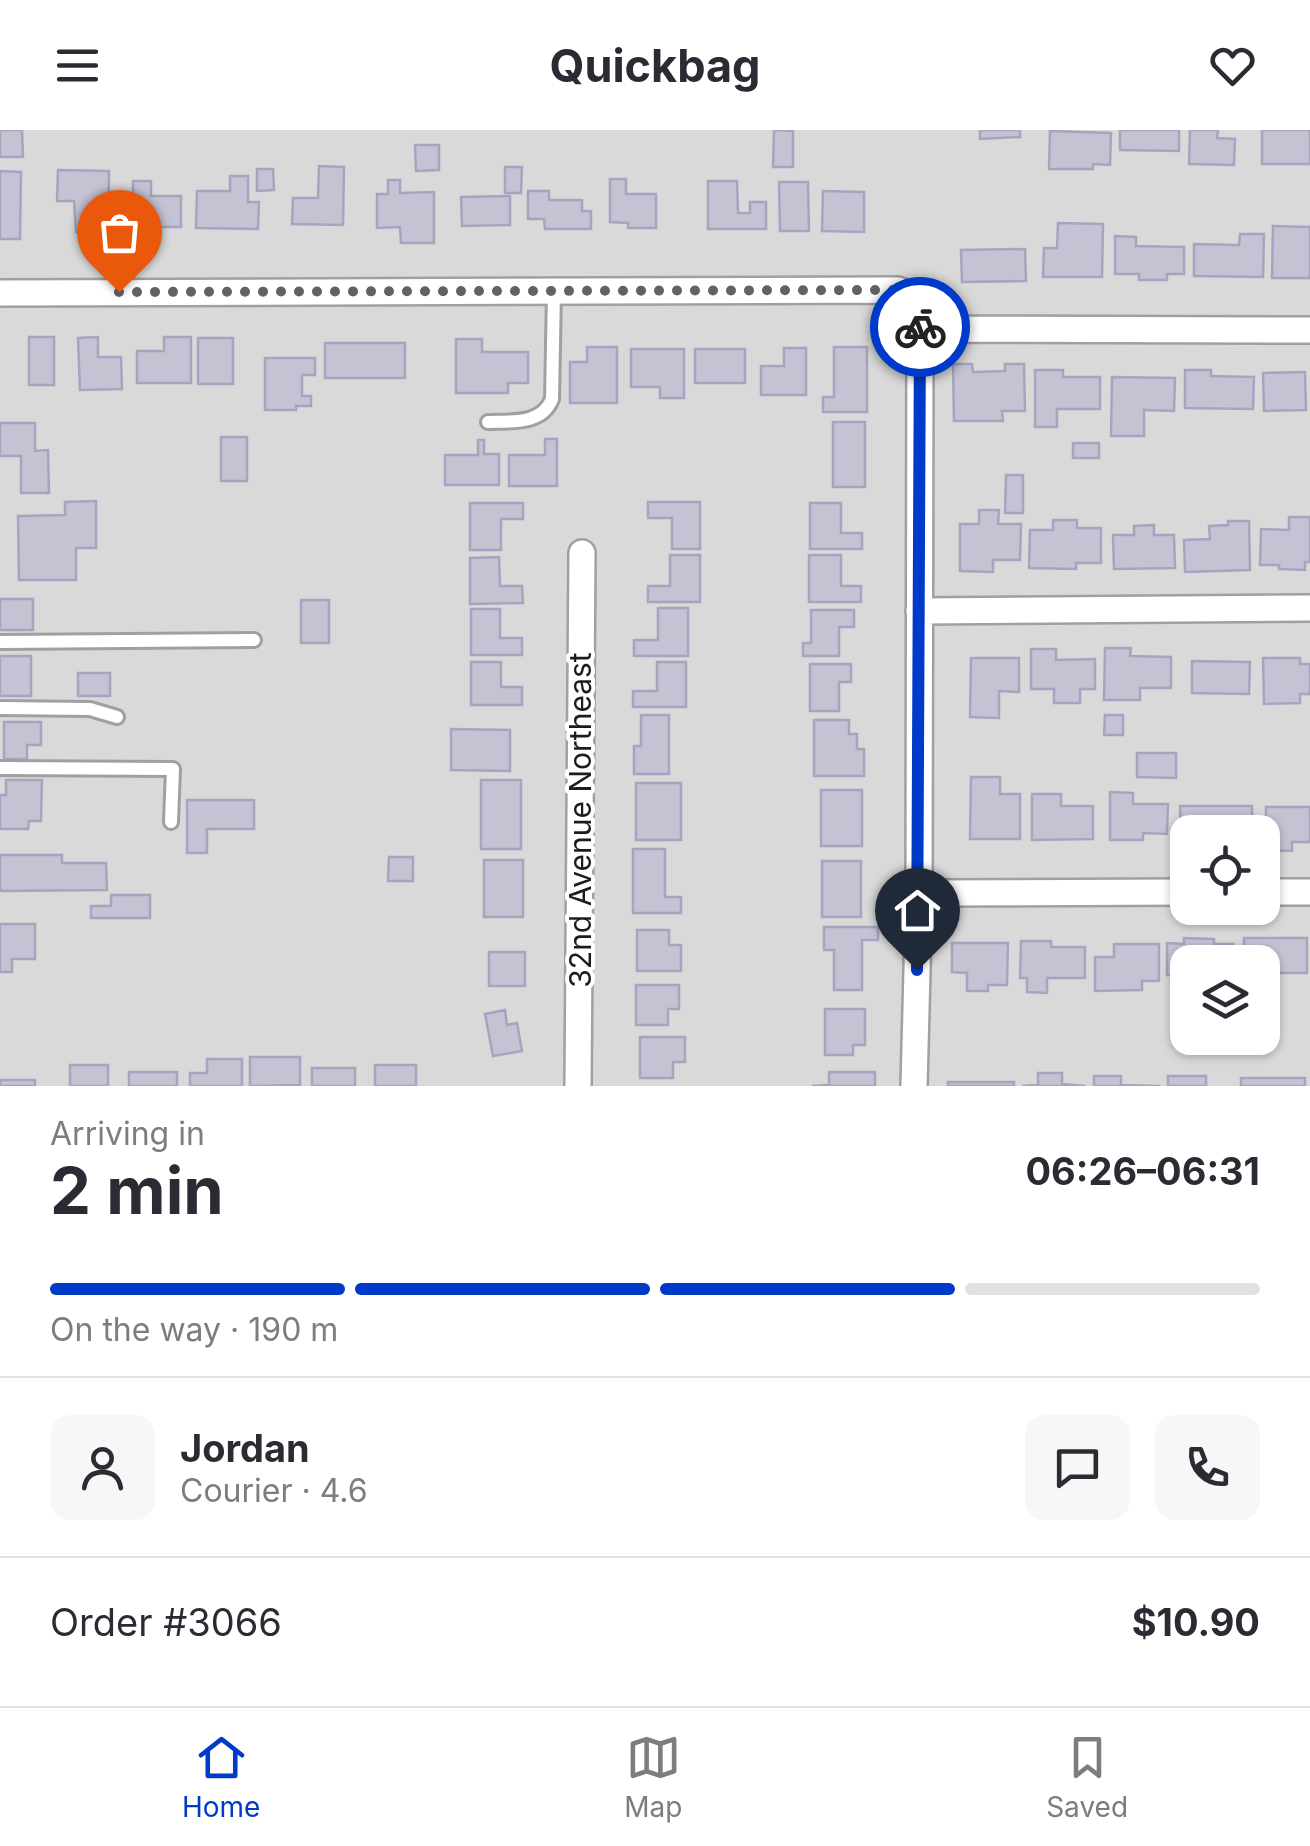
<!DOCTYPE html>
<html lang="en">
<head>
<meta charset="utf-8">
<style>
	body { margin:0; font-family:Inter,sans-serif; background:#f7f7f7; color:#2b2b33; height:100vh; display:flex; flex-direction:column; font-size:38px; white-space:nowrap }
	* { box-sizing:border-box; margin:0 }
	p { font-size:32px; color:#7c7c81 }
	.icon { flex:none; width:55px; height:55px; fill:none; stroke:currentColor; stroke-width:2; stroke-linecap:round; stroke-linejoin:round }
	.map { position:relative; height:956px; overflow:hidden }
	.side { display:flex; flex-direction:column; background:#fff; flex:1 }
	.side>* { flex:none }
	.tools { position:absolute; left:1170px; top:685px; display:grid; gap:20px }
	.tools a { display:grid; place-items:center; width:110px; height:110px; border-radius:20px; background:#fff; box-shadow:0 2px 8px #0004; font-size:50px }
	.pin { position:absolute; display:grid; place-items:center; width:85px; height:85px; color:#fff; margin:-102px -42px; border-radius:50% 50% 50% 0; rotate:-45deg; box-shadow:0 0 10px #0007 }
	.pin .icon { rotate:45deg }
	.courier { position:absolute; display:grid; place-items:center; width:100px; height:100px; margin:-50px; border:8px solid #003ac8; border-radius:50%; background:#fff; color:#222; box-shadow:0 2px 12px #0007 }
	.head em { font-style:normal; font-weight:700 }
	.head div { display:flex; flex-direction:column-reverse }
	.head { display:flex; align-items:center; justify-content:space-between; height:170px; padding:0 50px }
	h1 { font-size:65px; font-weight:700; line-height:75px }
	.bar { display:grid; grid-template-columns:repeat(4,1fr); gap:15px 10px; align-content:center; height:120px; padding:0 50px }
	.bar i { height:12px; border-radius:8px; background:#e1e1e2 }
	.bar .selected { background:#003ac8 }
	.bar p { grid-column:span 4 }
	.line { display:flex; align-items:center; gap:25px; padding:0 50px; border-top:2px solid #e1e1e2 }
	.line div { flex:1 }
	.round { display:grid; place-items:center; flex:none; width:105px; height:105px; border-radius:20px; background:#f7f7f7 }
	header { display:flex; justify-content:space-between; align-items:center; height:130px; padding:0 50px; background:#fff; font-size:45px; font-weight:700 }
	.dock { display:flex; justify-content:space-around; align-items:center; height:140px; border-top:2px solid #e1e1e2; background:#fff; font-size:28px; color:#7c7c81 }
	.dock a { display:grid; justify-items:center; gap:5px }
	.dock .selected { color:#003ac8 }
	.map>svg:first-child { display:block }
	.residential { fill:#d9d9da; fill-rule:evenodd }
	.building { fill:#c5c2d4; stroke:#a8a4bf; stroke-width:2.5 }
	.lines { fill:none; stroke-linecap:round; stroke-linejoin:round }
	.lane-casing { stroke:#a0a0a0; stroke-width:18 }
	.street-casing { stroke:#a0a0a0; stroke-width:30 }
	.lane { stroke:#fff; stroke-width:12 }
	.street { stroke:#fff; stroke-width:25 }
	.done { stroke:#636166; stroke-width:10; stroke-dasharray:0 18 }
	.route { stroke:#003ac8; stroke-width:12 }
	.labels { text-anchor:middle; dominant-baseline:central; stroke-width:8; stroke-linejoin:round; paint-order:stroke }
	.street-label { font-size:30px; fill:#1c1c1c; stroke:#fff }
</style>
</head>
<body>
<header><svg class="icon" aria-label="menu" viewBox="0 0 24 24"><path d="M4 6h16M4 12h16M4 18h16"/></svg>Quickbag<svg class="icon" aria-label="heart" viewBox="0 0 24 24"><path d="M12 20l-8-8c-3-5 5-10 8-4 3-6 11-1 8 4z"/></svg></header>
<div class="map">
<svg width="1310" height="956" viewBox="0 0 1310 956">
	<rect width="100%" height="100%" fill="#e6e2ee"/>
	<path class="residential" d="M0 0H1310V956H0ZM1188 702H1262V778H1188ZM1188 832H1262V908H1188Z"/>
	<path class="building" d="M0 0H22L23 27H0Z
		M774 0 793 1V37H773Z
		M980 0H1020V7L980 9Z
		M1120 0H1179V21L1120 20Z
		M1190 0H1218L1217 8 1235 9 1234 35 1189 34Z
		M1262 0H1310V34H1262Z
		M1050 1 1111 3 1110 35 1093 34V39H1049Z
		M415 15H439V40L416 41Z
		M319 36 344 37 343 95 292 94 293 68H318Z
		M505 37H522L521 63H505Z
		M257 39H273L274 60 257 61Z
		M58 40 109 41 108 103 76 102 74 71H57Z
		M0 41 21 42 20 109H0Z
		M230 46H248V72H259L258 99 196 98 197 61H230Z
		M610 49H626V64H656V98H628V93L610 92Z
		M388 50H400V63L434 62V113H401L400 97 377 98V64H388Z
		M133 51H151V66H181V97H133Z
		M708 51H737L738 83H750V72H766V99H708Z
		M779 52H808L809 101H780Z
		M528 61H549V70H582V81H591V99H545L544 89H528Z
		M823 61 864 62V102L822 101Z
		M510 66V95L462 96 461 67Z
		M1058 93 1103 94 1102 147H1043L1044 118H1057Z
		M1273 96 1310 97V148H1272Z
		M1240 104H1264L1263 147 1194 146V114L1239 115Z
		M1115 106 1136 107V116L1184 117V144H1167V150H1139V144H1115Z
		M1025 119 1026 151 962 152 961 120Z
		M29 207H54V255H29Z
		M98 207V227H121L122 259 80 260 78 208Z
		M164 207H191V253H137V221H164Z
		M198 208H233V254H198Z
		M456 209H482V222H528V253H508V263H456Z
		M325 213H405V248H325Z
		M587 217H617V273H570V232H587Z
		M834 217H867V282H823V267H834Z
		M784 218H806V265H761V236H784Z
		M631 219H684V268H660V257H631Z
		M695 219H745V253H695Z
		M265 228H315V245H302V266H311V276H296V280H265Z
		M953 234H972L973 242 1005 241V234H1024L1025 281H1002L1003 291H954Z
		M1035 240H1063V247H1100V279H1057V297H1035Z
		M1185 240H1211V246L1254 247 1253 279 1185 278Z
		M1305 242 1306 280 1264 281 1263 243Z
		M1112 247 1175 248 1174 281 1144 280V306H1111Z
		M833 292H865V357H833Z
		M0 293H35V321L48 320 49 363H21V326H0Z
		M221 307H247V351H221Z
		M545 309H557V356H509V325H545Z
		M478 310H484V324H499V355H445V325H478Z
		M1073 313H1099V328H1073Z
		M1006 345H1023V383H1005Z
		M96 371V418H76V450H19L18 386 65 385V372Z
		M648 372H700V419H672V388H648Z
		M470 373H523V389H501V420H470Z
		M810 373H841V403H862V419H810Z
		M979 380H999L998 394H1021L1020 430H993V442L960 441V394H979Z
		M1289 387H1310V432H1305V440L1279 439V435H1260L1261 399 1289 400Z
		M1053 390H1077V398H1101V433H1076V439L1029 438 1030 400H1053Z
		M1228 391H1249L1250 440 1185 442 1184 410 1210 409 1209 396 1228 395Z
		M1154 395V405H1174L1175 438 1114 439 1113 405H1134V396Z
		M670 425H700V472H648V456H670Z
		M809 425H841V456H861V472H809Z
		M499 427 500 456H522L523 473 470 474V428Z
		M0 469H33V500H0Z
		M301 470H329V513H301Z
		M658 478H688V526H634V510H658Z
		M471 479H500V508H522V525H471Z
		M811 480H854V497H839V526H803V513H811Z
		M1105 518H1131L1130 526 1171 527V558H1140V570H1104Z
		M1031 519H1056V530L1095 529V559H1080V573H1054V559H1031Z
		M0 526H31V566H0Z
		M971 528H1019V562L999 561V588L970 587Z
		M1263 528H1300V534H1310V564H1300V573L1264 574Z
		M1192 531 1250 532 1249 564 1192 563Z
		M471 532H501V557H522V575H471Z
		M657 532H686V577H633V561H657Z
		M810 534H851V552H839V581H810Z
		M78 543H110V566H78Z
		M641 585H669V644H634V616H641Z
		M1105 585H1123V605H1104Z
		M814 590H849V604H857V619H864V646H814Z
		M4 592H41V615H27V629H4Z
		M451 599 510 600V641L451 640Z
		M1137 623H1176V648L1137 647Z
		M971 647H1000V664H1020V709H970Z
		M6 650H42L41 691H29L28 699H0V665H6Z
		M481 650H521V719H481Z
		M636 653H681V710H636Z
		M821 660H862V716H821Z
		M1110 662 1133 663V674H1168L1167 704 1143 703V710H1110Z
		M1032 664H1061V676H1093V709L1032 710Z
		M187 670H254V699H207V723H187Z
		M1180 676H1252V702H1188V712H1181Z
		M1266 677H1310V712H1292V721L1266 720Z
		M633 719H665V767H681V783H633Z
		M0 725H62V733H106L107 760 0 761Z
		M389 727H413V751H388Z
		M484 730H523V787H484Z
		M822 731H861V787H822Z
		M111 765H150V788H91V776H111Z
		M0 794H35V829H12V842H0Z
		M824 797H878V810H862V860H834V820H824Z
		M637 800H669V815H681V841H637Z
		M1184 808 1214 809V814H1233V832H1188V866L1187 845H1167V813L1184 814Z
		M1244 808H1307V843H1269V856H1262V832H1244Z
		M1021 811H1051V817H1085V848H1047V863L1027 862V848H1020Z
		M952 813H1008L1007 855H988V861H967V843L952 842Z
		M1114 814H1159V851H1142V860L1095 861V827H1114Z
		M489 822H525V856H489Z
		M636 855H679V879H668V895H636Z
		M825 879H865V915H853V925H825Z
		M505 880 507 895 517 893 522 921 493 926 485 884Z
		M640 907H685V932H673V948H640Z
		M250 927H300V955L250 956Z
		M207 929H242V956H190V943H207Z
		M70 935H108V956H70Z
		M375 935H416V956H375Z
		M312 938H355V956H312Z
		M129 942H177V956H129Z
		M829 942H875V956H812L829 955Z
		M1038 943H1062V954L1086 956H1022L1038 955Z
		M1094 946H1121V955L1160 956H1094Z
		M1168 946H1206V956H1168Z
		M1241 948H1305V956H1241Z
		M0 950H35V956H0Z
		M948 952H1014V956H948Z"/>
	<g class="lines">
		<g class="lane-casing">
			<path id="lane" d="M488 292C511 291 542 295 552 269L554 161
				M0 512 254 510
				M0 578 90 579 117 587
				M0 638 173 639 171 692"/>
		</g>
		<g class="street-casing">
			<path id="street" d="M0 163 898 160C918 166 919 180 920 199L919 763 914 956
				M920 199 1310 200
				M919 481 1310 478
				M1262 762H1310
				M919 763 1188 762
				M578 956 582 423"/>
		</g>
		<use href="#lane" class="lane"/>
		<use href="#street" class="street"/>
	</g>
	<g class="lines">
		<path class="done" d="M119 162 898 160 915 170 920 197"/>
		<path class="route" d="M917 840 920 197"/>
	</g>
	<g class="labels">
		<g class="street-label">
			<text transform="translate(580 690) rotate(-90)">32nd Avenue Northeast</text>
		</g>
	</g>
</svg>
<div class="tools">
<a><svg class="icon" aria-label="locate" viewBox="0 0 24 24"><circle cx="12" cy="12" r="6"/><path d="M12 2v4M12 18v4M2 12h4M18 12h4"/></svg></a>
<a><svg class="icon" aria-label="layers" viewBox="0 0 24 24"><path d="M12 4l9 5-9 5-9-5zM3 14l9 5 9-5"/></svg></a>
</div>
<div class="pin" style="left:119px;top:162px;background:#ea580c"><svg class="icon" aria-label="bag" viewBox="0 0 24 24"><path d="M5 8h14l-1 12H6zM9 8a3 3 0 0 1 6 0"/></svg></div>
<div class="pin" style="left:917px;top:840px;background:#1f2937"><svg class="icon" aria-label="home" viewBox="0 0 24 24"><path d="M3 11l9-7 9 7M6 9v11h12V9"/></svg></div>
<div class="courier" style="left:920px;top:197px"><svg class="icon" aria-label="bike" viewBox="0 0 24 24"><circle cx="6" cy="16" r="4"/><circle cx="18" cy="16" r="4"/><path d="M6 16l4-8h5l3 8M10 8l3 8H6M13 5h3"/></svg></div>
</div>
<section class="side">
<div class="head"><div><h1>2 min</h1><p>Arriving in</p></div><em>06:26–06:31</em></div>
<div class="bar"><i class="selected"></i><i class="selected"></i><i class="selected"></i><i></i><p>On the way · 190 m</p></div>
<div class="line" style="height:180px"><a class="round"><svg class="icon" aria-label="person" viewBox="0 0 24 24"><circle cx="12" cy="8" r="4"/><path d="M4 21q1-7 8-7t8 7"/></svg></a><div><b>Jordan</b><p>Courier · 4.6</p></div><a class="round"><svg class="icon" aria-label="chat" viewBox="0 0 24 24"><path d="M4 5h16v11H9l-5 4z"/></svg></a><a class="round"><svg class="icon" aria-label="phone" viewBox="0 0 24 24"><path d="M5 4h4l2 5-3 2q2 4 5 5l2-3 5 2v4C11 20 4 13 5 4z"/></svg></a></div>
<div class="line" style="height:130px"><div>Order #3066</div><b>$10.90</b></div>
</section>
<nav class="dock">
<a class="selected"><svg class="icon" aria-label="home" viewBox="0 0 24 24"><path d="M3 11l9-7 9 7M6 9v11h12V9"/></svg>Home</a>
<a><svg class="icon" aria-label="map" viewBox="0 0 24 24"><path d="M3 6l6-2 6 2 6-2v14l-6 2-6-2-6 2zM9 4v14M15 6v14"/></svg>Map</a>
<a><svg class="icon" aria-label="saved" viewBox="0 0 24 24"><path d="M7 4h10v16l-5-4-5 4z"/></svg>Saved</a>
</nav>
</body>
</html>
